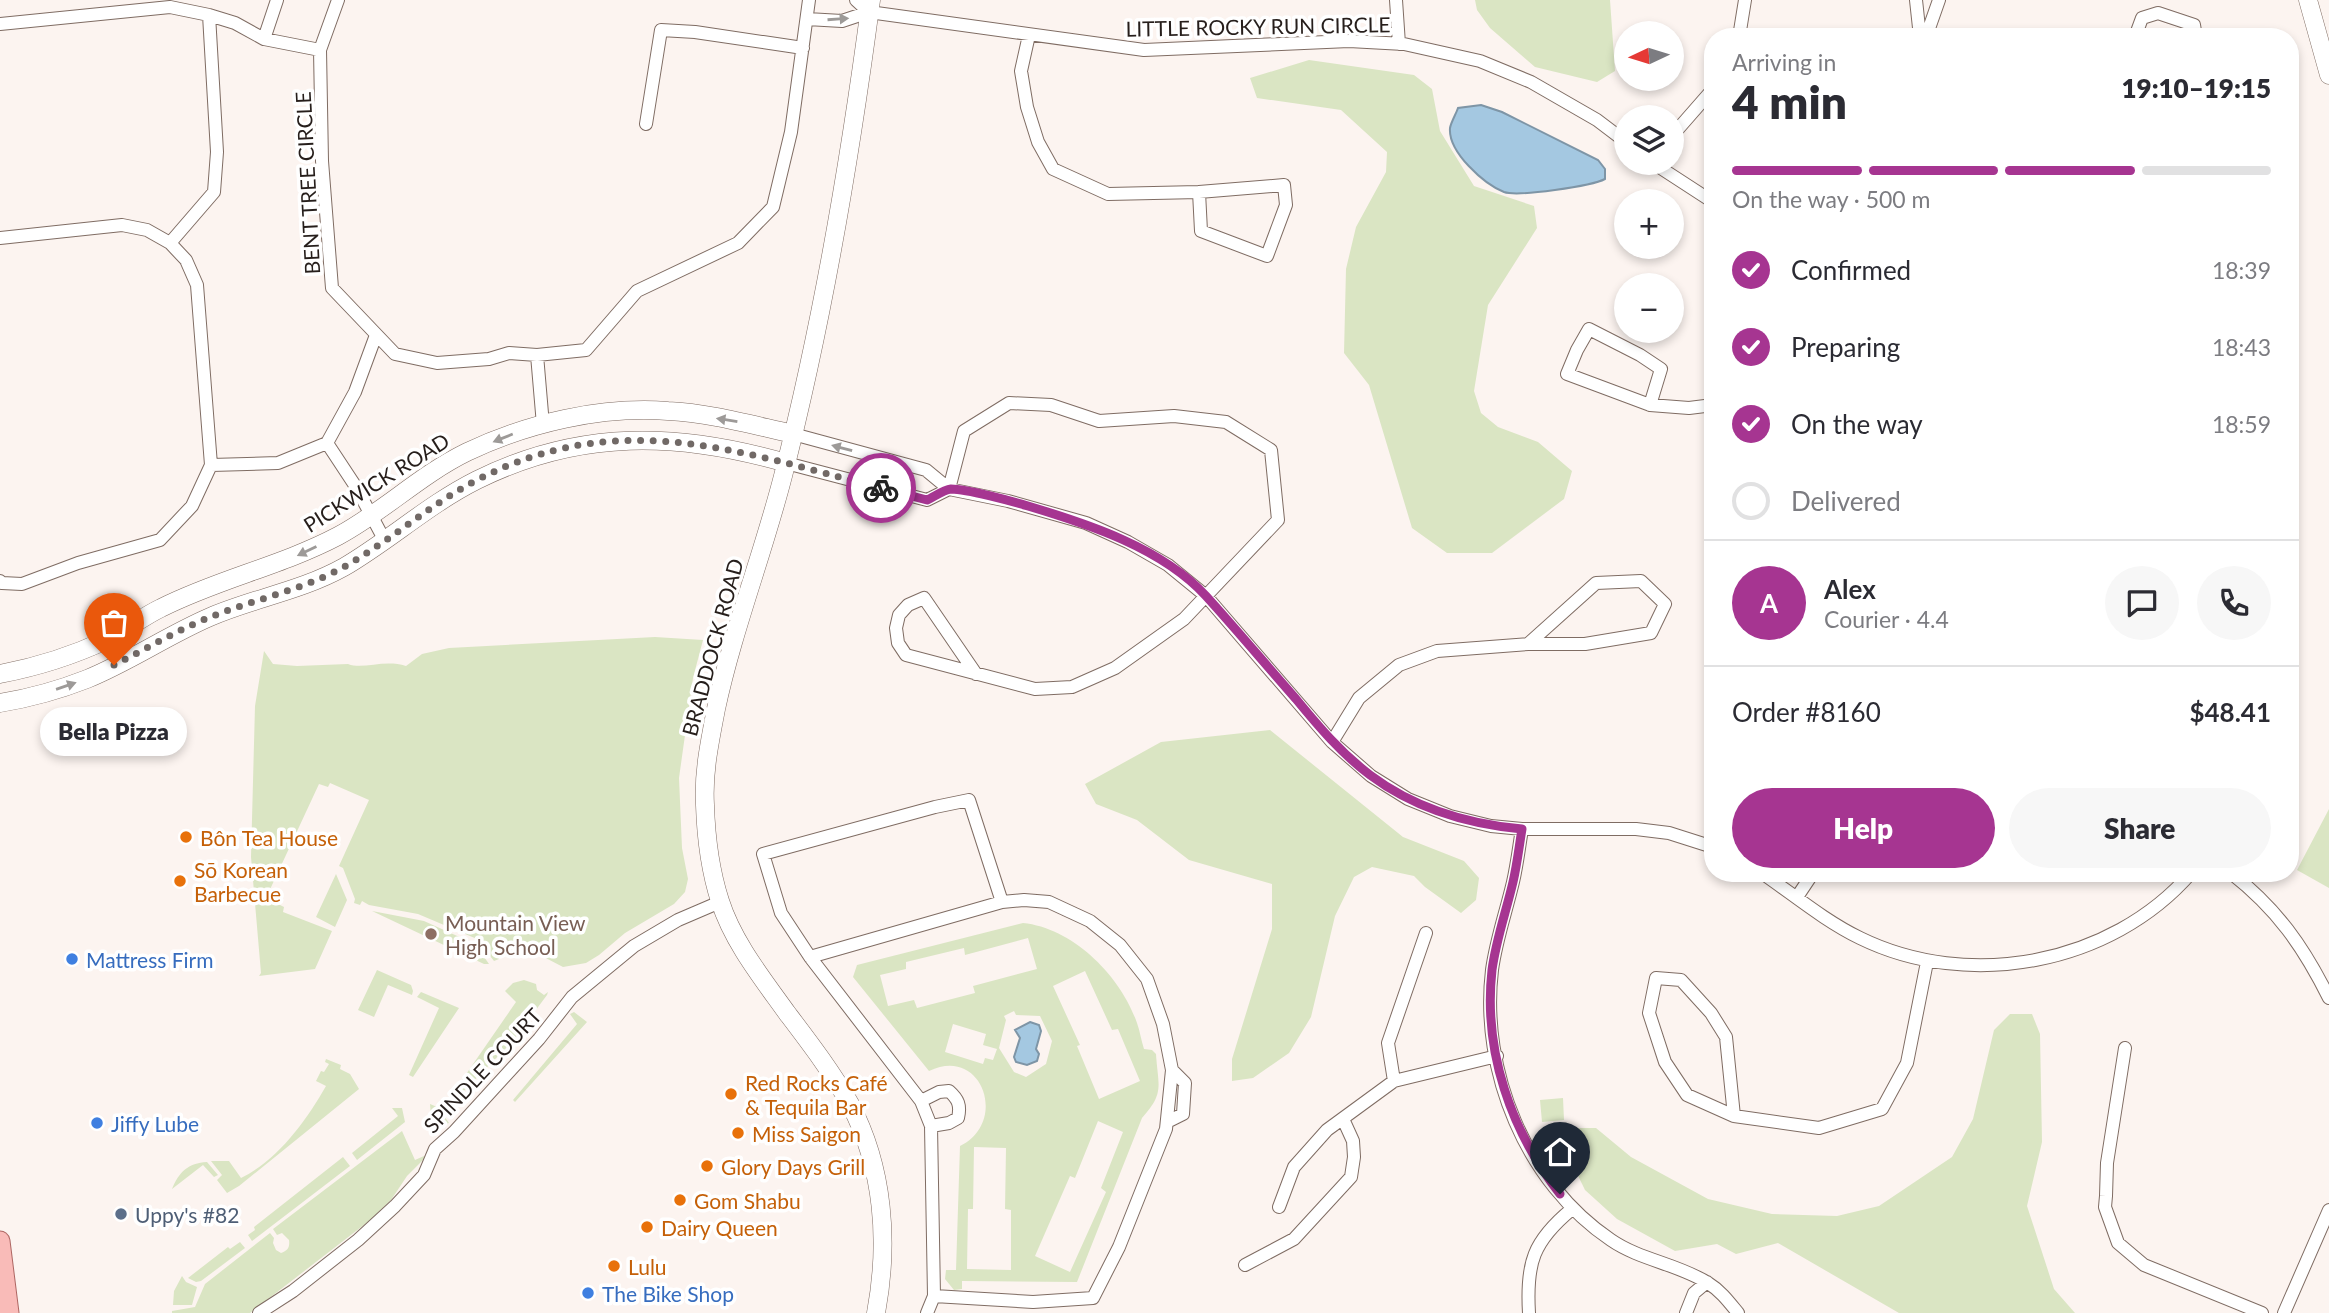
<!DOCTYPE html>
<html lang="en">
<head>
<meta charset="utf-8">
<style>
	body { margin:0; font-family:Lato,sans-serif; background:#f7f7f7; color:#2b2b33; height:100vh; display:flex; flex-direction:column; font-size:26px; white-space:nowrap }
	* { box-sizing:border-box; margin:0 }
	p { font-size:23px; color:#7c7c81 }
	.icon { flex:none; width:38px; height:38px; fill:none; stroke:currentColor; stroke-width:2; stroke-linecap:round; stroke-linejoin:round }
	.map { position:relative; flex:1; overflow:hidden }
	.sheet { position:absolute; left:1704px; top:28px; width:595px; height:854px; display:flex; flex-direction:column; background:#fff; border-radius:28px; box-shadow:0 4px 10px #0003 }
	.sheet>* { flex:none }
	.needle { width:46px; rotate:266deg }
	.fabs { position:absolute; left:1614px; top:21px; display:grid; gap:14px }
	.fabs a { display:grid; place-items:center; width:70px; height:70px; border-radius:50%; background:#fff; box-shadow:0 4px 10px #0003; font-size:35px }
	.pin { position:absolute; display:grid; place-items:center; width:60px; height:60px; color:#fff; margin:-72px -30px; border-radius:50% 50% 50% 0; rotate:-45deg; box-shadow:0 0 7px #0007 }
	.pin .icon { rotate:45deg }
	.courier { position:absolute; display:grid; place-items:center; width:70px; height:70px; margin:-35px; border:5px solid #a63591; border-radius:50%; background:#fff; color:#222; box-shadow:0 2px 9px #0007 }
	.bubble { position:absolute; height:49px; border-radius:24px; background:#fff; box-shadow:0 4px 10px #0003; font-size:23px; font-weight:800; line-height:49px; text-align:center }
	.overview em { font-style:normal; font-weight:800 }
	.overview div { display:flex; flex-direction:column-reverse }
	.overview { display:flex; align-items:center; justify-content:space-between; height:119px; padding:0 28px }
	h1 { font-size:46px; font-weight:800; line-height:52px }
	.bar { display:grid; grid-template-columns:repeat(4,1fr); gap:10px 7px; align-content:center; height:84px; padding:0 28px }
	.bar i { height:9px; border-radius:5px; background:#e1e1e2 }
	.bar .selected { background:#a63591 }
	.bar p { grid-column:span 4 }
	.line { display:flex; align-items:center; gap:18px; padding:0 28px; border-top:2px solid #e1e1e2 }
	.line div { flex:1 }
	.round { display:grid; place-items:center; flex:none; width:74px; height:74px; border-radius:37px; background:#f7f7f7 }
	ol { padding:0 28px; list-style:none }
	li { display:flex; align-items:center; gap:21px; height:77px }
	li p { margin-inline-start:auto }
	li .icon { padding:7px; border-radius:50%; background:#a63591; color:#fff; stroke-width:4 }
	li:last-child { color:#7c7c81 }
	li i { width:38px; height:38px; border:4px solid #e1e1e2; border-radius:50% }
	.cta { display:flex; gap:14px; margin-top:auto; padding:14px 28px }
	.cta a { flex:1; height:80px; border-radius:42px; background:#a63591; color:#fff; font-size:28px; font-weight:800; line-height:80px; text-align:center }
	.cta a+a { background:#f7f7f7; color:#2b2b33 }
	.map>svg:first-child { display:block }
	.green { fill:#dae5c3; fill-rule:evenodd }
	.water { fill:#a4c8e1; stroke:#7e95a6; stroke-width:2 }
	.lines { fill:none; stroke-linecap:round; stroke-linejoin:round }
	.street-casing { stroke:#7f6c63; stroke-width:14 }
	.secondary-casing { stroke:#7f6c63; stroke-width:19 }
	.primary-casing { stroke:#ad6662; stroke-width:21 }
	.street { stroke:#fff; stroke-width:12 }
	.secondary { stroke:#fff; stroke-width:18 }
	.primary { stroke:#f9bbb8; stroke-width:19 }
	.oneway { fill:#9d9a98 }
	.done { stroke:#716966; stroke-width:7; stroke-dasharray:0 12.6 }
	.route { stroke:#a63591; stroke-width:9 }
	.food-dot { fill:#e8710a; stroke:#fff; stroke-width:2.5 }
	.education-dot { fill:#8d6e63; stroke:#fff; stroke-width:2.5 }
	.shop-dot { fill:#3f7fe0; stroke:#fff; stroke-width:2.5 }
	.service-dot { fill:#5c6f8a; stroke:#fff; stroke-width:2.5 }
	.labels { text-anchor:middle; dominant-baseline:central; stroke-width:7; stroke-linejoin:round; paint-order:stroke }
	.street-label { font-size:21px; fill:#261e1b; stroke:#fff }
	.food-label { font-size:21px; fill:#c56008; stroke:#fff; text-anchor:start }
	.education-label { font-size:21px; fill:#785e54; stroke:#fff; text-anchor:start }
	.shop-label { font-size:21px; fill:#366cbe; stroke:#fff; text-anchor:start }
	.service-label { font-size:21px; fill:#4e5e75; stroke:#fff; text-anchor:start }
</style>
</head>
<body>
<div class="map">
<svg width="2329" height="1313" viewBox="0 0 2329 1313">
	<rect width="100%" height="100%" fill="#fcf4f0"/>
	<path class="green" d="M1475 0H1610L1615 71 1597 82 1535 67 1490 28 1477 10Z
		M1309 60 1414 75 1432 89 1440 131 1474 186 1534 206 1537 228 1488 305 1474 391 1481 413 1498 427 1538 442 1572 471 1564 499 1492 553H1447L1412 528 1369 385 1344 353 1346 269 1356 227 1386 172 1387 152 1341 110 1257 98 1250 78Z
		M655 637 703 640 693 678 679 778 682 848 688 879 685 892 674 904 625 933 599 955 586 963 563 967 538 954 525 953 508 955 504 948 495 951 499 959 494 961 477 939 418 914 369 905 362 901 360 905 354 903 355 899 343 868 339 866 369 800 330 783 328 787 319 784 266 898 284 907 283 912 332 931 315 969 259 976 261 973 251 857 255 706 264 651 273 664 297 666 348 664C363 670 384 659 406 666L422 654 449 648Z
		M1270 730 1403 837 1464 861 1479 878 1476 900 1461 913 1425 887 1414 876 1372 867 1354 877 1335 916 1311 1017 1289 1053 1253 1078 1232 1081V1059L1272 929V884L1189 860 1137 820 1096 804 1085 784 1161 742Z
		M2329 809V888L2297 870Z
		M336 874 347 900 335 927 316 917Z
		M372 911 424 921 475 944 489 964H484Z
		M1023 923C1073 928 1121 976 1137 1023 1140 1031 1141 1040 1144 1049L1152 1050 1156 1054C1158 1086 1165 1093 1142 1118L1077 1282 962 1281V1289L954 1290 945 1279 946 1270H956L960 1146C1009 1122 982 1045 929 1071L853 977 857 965ZM1028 938 1037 969 973 986 975 993 917 1008 914 1000 888 1006 880 975 906 969V962L964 948 965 955ZM1085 971 1112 1030 1118 1029 1140 1081 1099 1099 1077 1046 1080 1045 1053 986ZM1014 1011 1016 1015 1040 1016 1052 1041 1046 1064 1026 1077 1014 1072 999 1048 1006 1020 1004 1016ZM953 1024 986 1034 983 1045 997 1049 993 1060 985 1058 983 1064 945 1052ZM1098 1121 1123 1132 1101 1188 1106 1192 1070 1272 1035 1256 1070 1176 1075 1178ZM974 1147 1006 1148 1005 1209 1011 1210V1270L967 1269 968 1209H973Z
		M377 970 411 985 413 991 412 995 388 985 374 1017 358 1010Z
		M524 980 536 984 537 990 544 995 548 992 547 995 512 1042 442 1113 449 1123 438 1126 431 1116 430 1104 442 1109 516 1002 505 991 513 983Z
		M421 992 459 1008 413 1077 409 1075 439 1008 417 997Z
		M574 1012 587 1022 515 1102 513 1100 577 1024 570 1014Z
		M2010 1014H2032L2040 1034 2042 1142 2027 1206 2054 1289 2075 1313H1899L1778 1243 1736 1254 1717 1244 1675 1251 1617 1219 1585 1190 1565 1149 1574 1128H1596L1631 1157 1708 1199 1772 1214 1837 1216 1879 1206 1952 1157 1973 1119 1994 1030Z
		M326 1059 341 1065 340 1069 350 1074 359 1089 239 1186 227 1193 217 1180 222 1175 211 1161H229L241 1178C278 1160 306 1121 326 1086L316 1081 321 1071 324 1072 329 1064 325 1062Z
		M1563 1098 1564 1120 1542 1122 1540 1100Z
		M392 1108H402L405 1122 357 1160 352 1153 398 1116Z
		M402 1131 415 1160 424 1156 425 1158 407 1176 391 1200 369 1221 250 1313H172V1311L195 1307 205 1284 270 1233 274 1238 273 1243 276 1250 281 1253C288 1251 290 1247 289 1240L282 1233 277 1235 273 1229Z
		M343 1157 350 1166 252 1241 248 1235 255 1230 254 1227Z
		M207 1162 218 1175 214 1177 203 1165 172 1189C179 1172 188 1163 207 1162Z
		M240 1242 245 1248 201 1281 196 1282 188 1278 228 1247 230 1249Z
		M182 1276 186 1282 197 1287 192 1305H173L174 1291Z"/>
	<path class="water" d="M1481 105 1502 112 1598 160 1605 169V179C1592 186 1518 197 1504 192 1484 184 1448 152 1450 128 1451 122 1456 114 1458 108Z
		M1030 1022 1039 1025 1041 1031 1036 1049 1039 1054 1037 1061 1027 1065 1016 1062 1014 1057 1020 1038 1015 1030Z"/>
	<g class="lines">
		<g class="street-casing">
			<path id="street" d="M277 0 264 39 320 50 322 161 332 288 395 354 437 363 489 359 509 353 537 355 586 350 637 291 738 243 773 207 791 132 809 0
				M856 0 869 12
				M1396 0 1399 44
				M1916 0 1920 37
				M807 19 842 21 869 12 1144 50 1349 41 1404 44 1480 61 1531 82 1597 120 1626 142
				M0 24 170 7 209 15 235 23 264 39
				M1029 35 1021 71 1027 107 1038 142 1053 169 1108 194 1199 192
				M1739 37 1745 0
				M1926 37 1939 0
				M2135 37 2142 18 2158 13 2194 25 2196 37
				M320 50 338 0
				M646 124 661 30 695 32 803 48
				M1671 137 1713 89
				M1653 163 1713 202
				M1284 185 1286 205 1267 256 1201 231 1199 192Z
				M0 238 122 225 147 230 170 243 186 260 197 285 211 465 192 506 160 540 78 563 22 584 2 583 0 581
				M170 243 214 192 217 152 209 15
				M1589 329 1640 355 1661 369 1650 405 1567 374 1577 350Z
				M537 355 543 425
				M1650 405 1689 408 1713 405
				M793 434 926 470 949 489 1008 501 1086 523 1128 542 1168 565 1206 596 1332 742 1371 776 1408 799 1450 816 1491 826 1522 829H1636L1669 833 1713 847
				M327 443 356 487 385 541
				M786 463 927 500 949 489
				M211 465 278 463 327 443 355 392 376 335
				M949 489 964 431 1009 403 1051 405 1099 421 1174 416 1226 422 1271 450 1278 520 1184 619 1115 668 1072 687 1035 689 906 655 898 643 896 628 899 615 908 605 924 598 976 674
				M1641 581 1665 604 1651 633 1585 644H1528L1596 583Z
				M1332 742 1359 698 1399 665 1437 651 1528 644
				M1522 829C1519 847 1517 865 1513 882 1506 912 1496 940 1492 970 1480 1071 1526 1183 1611 1240 1640 1260 1678 1264 1708 1283 1721 1291 1729 1302 1738 1313
				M1762 873C1794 895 1825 921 1860 938 1968 991 2111 965 2191 873
				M2231 873C2277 909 2303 946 2329 998
				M1797 897 1813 873
				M810 957 1002 902 1024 900 1049 902 1090 921 1120 945 1147 979 1163 1024 1172 1070 1166 1129 1119 1247 1093 1298 1033 1302 934 1296
				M2125 1048 2107 1163 2106 1196 2105 1207 2118 1243 2144 1265 2262 1313
				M1394 1081 1388 1043 1426 933
				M921 1101 939 1092 949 1091C958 1099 961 1105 958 1118L949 1123 931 1126
				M1734 1116 1726 1037 1711 1013 1681 980 1656 978 1649 1013 1665 1062 1687 1095 1734 1116 1819 1128 1882 1109 1907 1063 1927 962
				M1167 1122 1183 1114 1185 1083 1172 1070
				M1279 1207 1294 1167 1327 1130 1394 1081 1497 1056
				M1245 1265 1294 1239 1351 1177 1354 1157 1353 1141 1343 1119
				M259 1313 293 1291 358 1240 395 1206 424 1175 435 1149 454 1132 539 1039 572 997 634 946 678 920 720 902
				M927 1313 934 1296 931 1126 921 1101 810 957 781 913 763 854 935 807 969 800 1002 902
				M1529 1313C1526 1263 1533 1241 1572 1209
				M1686 1313 1694 1293 1707 1282
				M2284 1313 2329 1210"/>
		</g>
		<g class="secondary-casing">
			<path id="secondary" d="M871 0C850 160 823 320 783 476 763 554 733 630 716 709 710 741 703 772 705 805 706 837 710 870 720 901 733 942 762 978 787 1013 809 1042 832 1072 850 1104 884 1168 889 1243 876 1313
				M2308 0 2329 75
				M0 674C36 667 72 656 106 640 125 631 142 617 161 608 218 579 281 566 338 536 383 512 420 475 467 452 528 423 601 406 668 411 710 413 752 425 793 434
				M0 703C30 698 59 690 87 679 129 662 168 635 210 617 254 598 301 591 344 567 390 540 429 504 477 480 580 429 678 432 786 463"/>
		</g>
		<g class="primary-casing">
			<path id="primary" d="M0 1241 9 1313"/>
		</g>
		<use href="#street" class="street"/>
		<use href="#secondary" class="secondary"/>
		<use href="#primary" class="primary"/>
	</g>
	<defs><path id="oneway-solid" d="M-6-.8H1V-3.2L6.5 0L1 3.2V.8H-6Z" transform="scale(1.75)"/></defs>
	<g class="oneway">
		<use href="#oneway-solid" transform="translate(838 19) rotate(-4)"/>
		<use href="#oneway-solid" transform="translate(727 420) rotate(-171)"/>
		<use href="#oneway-solid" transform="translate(503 438) rotate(158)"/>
		<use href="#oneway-solid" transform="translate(842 448) rotate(-165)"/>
		<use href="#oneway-solid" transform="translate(307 551) rotate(154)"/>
		<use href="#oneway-solid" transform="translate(66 686) rotate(-19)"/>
	</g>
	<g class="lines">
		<path class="done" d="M114 665C146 649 179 629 213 616 256 599 301 590 342 568 389 542 428 506 475 481 618 406 737 451 881 488"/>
		<path class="route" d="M881 488 927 500C934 497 943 490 951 489 967 489 1011 501 1028 506 1088 524 1162 548 1206 596 1236 629 1266 665 1296 699 1319 727 1341 753 1370 775 1414 808 1467 824 1522 829 1519 847 1517 865 1513 882 1506 912 1496 940 1492 970 1483 1051 1511 1131 1560 1194"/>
	</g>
	<g class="food-dot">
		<circle cx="186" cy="837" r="7"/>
		<circle cx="180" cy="881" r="7"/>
		<circle cx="731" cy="1094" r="7"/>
		<circle cx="738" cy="1133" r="7"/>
		<circle cx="707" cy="1166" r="7"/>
		<circle cx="680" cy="1200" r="7"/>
		<circle cx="647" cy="1227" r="7"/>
		<circle cx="614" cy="1266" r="7"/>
	</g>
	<circle class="education-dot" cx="431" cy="934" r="7"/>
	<g class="shop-dot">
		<circle cx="72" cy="959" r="7"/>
		<circle cx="97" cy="1123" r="7"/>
		<circle cx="588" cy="1293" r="7"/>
	</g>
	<circle class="service-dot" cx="121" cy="1214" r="7"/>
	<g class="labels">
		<g class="street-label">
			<text transform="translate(1258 26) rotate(-1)">LITTLE ROCKY RUN CIRCLE</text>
			<text transform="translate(307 183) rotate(-93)">BENT TREE CIRCLE</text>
			<text transform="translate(376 482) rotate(-32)">PICKWICK ROAD</text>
			<text transform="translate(712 647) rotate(-75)">BRADDOCK ROAD</text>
			<text transform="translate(482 1070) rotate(-47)">SPINDLE COURT</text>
		</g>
		<g class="food-label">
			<text x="200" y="837">Bôn Tea House</text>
			<text x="194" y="869">Sō Korean<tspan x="194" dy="24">Barbecue</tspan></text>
			<text x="745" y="1082">Red Rocks Café<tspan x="745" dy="24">&amp; Tequila Bar</tspan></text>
			<text x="752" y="1133">Miss Saigon</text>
			<text x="721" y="1166">Glory Days Grill</text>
			<text x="694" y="1200">Gom Shabu</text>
			<text x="661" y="1227">Dairy Queen</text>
			<text x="628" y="1266">Lulu</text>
		</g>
		<g class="education-label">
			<text x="445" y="922">Mountain View<tspan x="445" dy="24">High School</tspan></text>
		</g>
		<g class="shop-label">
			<text x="86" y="959">Mattress Firm</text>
			<text x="111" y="1123">Jiffy Lube</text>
			<text x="602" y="1293">The Bike Shop</text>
		</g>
		<g class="service-label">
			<text x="135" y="1214">Uppy's #82</text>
		</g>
	</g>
</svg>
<div class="fabs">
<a><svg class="needle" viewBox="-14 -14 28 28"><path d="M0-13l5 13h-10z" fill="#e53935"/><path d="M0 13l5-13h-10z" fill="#7c7c81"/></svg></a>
<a><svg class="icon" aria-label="layers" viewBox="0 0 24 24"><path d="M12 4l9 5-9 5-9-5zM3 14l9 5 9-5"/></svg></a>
<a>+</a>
<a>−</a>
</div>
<div class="pin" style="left:114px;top:665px;background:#ea580c"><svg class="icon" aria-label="bag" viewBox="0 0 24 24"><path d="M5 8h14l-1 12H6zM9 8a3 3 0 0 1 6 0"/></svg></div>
<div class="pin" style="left:1560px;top:1194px;background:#1f2937"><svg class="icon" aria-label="home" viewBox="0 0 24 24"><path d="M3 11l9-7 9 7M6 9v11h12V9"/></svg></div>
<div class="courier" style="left:881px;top:488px"><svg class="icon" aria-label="bike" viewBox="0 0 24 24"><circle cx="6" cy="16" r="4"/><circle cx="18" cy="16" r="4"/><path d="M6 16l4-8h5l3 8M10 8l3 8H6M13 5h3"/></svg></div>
<div class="bubble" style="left:40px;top:707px;width:147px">Bella Pizza</div>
<section class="sheet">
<div class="overview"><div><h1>4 min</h1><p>Arriving in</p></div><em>19:10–19:15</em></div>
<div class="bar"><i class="selected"></i><i class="selected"></i><i class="selected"></i><i></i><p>On the way · 500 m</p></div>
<ol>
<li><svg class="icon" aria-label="check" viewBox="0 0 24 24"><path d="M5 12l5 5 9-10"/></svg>Confirmed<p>18:39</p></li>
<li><svg class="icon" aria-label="check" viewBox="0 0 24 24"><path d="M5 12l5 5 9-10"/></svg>Preparing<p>18:43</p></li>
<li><svg class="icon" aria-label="check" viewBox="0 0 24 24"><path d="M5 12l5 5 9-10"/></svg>On the way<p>18:59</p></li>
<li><i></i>Delivered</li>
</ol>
<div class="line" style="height:126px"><b class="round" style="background:#a63591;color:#fff">A</b><div><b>Alex</b><p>Courier · 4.4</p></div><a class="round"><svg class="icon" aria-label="chat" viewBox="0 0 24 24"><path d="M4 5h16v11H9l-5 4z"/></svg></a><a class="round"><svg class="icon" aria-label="phone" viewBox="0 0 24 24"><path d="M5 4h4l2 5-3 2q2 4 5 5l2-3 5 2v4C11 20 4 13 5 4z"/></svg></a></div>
<div class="line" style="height:91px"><div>Order #8160</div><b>$48.41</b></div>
<div class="cta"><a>Help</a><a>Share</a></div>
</section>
</div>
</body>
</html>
